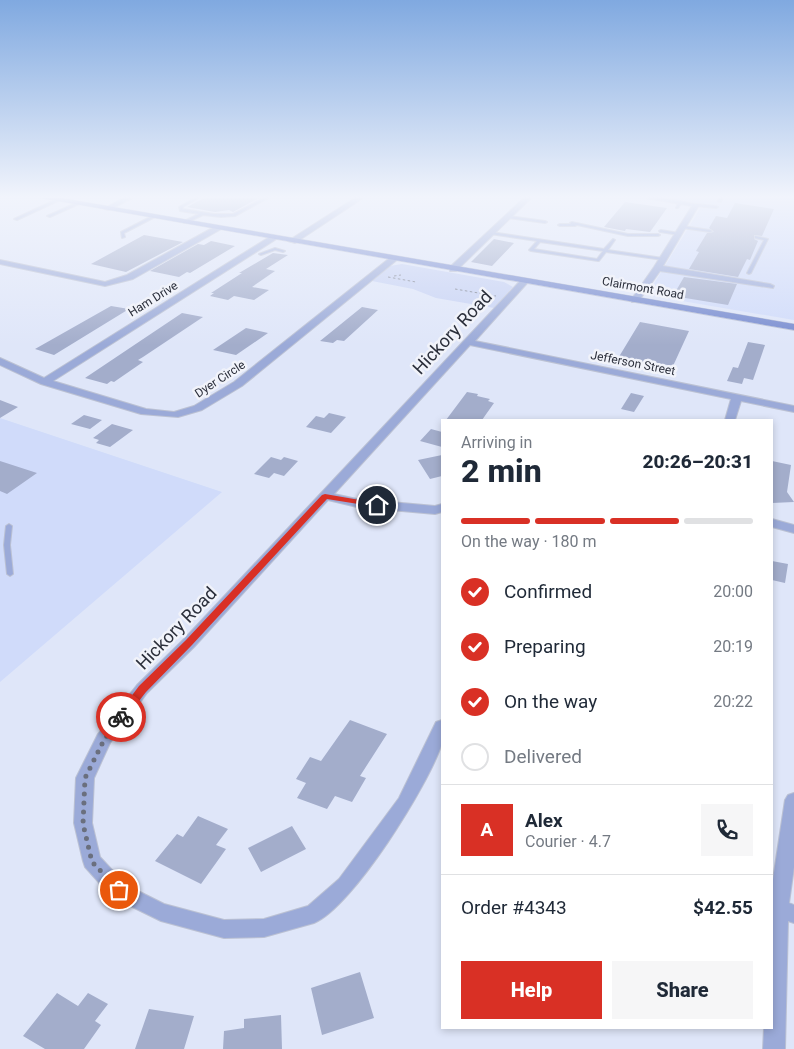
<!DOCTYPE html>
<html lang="en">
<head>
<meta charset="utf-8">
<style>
	body { margin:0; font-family:Roboto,sans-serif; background:#f6f6f7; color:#1f2937; height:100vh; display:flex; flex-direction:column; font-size:19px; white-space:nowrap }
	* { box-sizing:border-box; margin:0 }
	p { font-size:16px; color:#747a83 }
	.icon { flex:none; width:28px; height:28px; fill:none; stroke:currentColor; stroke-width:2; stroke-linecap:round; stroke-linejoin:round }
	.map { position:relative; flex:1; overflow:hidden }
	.sheet { position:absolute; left:441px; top:419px; width:332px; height:610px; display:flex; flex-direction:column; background:#fff; border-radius:0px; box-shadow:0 2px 8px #0003 }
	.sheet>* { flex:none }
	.pin { position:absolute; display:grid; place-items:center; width:42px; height:42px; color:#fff; margin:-21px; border:2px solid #fff; border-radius:50%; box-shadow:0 1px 5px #0007 }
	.courier { position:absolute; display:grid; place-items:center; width:50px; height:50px; margin:-25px; border:4px solid #d93025; border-radius:50%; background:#fff; color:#222; box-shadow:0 1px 6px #0007 }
	.head em { font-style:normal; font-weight:800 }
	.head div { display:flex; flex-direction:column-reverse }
	.head { display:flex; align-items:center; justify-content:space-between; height:85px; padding:0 20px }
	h1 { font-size:32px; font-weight:800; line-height:38px }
	.bar { display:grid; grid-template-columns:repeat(4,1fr); gap:8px 5px; align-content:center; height:60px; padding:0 20px }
	.bar i { height:6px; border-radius:4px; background:#e0e1e3 }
	.bar .active { background:#d93025 }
	.bar p { grid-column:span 4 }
	.line { display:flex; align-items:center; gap:12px; padding:0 20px; border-top:1px solid #e0e1e3 }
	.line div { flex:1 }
	.round { display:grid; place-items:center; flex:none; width:52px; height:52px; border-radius:0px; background:#f6f6f7 }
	ol { padding:0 20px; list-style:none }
	li { display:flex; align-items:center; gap:15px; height:55px }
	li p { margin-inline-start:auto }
	li .icon { padding:5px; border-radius:50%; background:#d93025; color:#fff; stroke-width:4 }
	li:last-child { color:#747a83 }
	li i { width:28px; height:28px; border:2px solid #e0e1e3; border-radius:50% }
	.primary-button { display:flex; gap:10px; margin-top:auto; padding:10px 20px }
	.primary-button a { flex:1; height:58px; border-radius:0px; background:#d93025; color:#fff; font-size:20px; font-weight:800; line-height:58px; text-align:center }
	.primary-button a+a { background:#f6f6f7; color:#1f2937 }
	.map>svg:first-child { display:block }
	.built { fill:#d0dbfa }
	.green { fill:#c7d2f4 }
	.building { fill:#a3adcb }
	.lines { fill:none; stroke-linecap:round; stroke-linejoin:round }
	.lane-casing { stroke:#bbc1d3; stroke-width:2 }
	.street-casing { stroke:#bbc1d3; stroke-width:2 }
	.secondary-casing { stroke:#bbc1d3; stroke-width:1 }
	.path { stroke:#7e8493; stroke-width:1; stroke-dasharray:2.5 2.5; stroke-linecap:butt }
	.lane { fill:#9baad8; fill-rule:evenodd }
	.street { fill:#9baad8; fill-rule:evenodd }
	.secondary { fill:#778bcf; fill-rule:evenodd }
	.route { fill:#d93025 }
	.done { stroke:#6a6f7e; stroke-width:5; stroke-dasharray:0 9 }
	.labels { text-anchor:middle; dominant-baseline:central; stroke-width:5; stroke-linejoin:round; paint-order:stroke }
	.far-street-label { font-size:12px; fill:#2b2f3b; stroke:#f1f3fa }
	.near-street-label { font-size:18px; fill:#2b2f3b; stroke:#f1f3fa }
</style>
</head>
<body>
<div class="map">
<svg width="794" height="1049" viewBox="0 0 794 1049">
	<rect width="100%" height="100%" fill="#dfe6f9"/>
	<path class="built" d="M663 198H794V320L647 295 703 204Z
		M0 418 222 492 0 682Z"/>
	<path class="green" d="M402 264 504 282 513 287 494 308 436 298 413 289 372 281 390 266Z"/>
	<path class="building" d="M204 198H259L233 212 229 210 215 212 187 207Z
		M625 202 667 208 650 232 626 229 625 231 604 227Z
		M735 203 774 209 762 236 754 235V239L758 241 750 260 747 259 738 277 689 269 699 252 696 251 707 233 714 232 709 228 716 216 727 218Z
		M144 235 183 242 126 272 91 264Z
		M494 239 514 243 492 266 471 262Z
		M211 241 235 246 190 273 187 272 179 277 150 271 198 244 204 245Z
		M273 253 288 255 266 269 275 271 252 287 269 290 254 300 234 296 228 300 210 296 214 293H211L242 273H239Z
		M684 277 737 284 728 305 673 296Z
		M111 306 129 309 54 355 35 349Z
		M362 307 378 310 344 341 337 340 333 343 320 341Z
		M182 313 203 317 143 357 138 360 143 362 114 382 111 381 107 384 85 378Z
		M640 322 689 331 673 366 662 364 661 366 617 360Z
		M246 328 268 333 236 355 213 350Z
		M748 342 765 345 753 380 744 378 742 384 727 381 733 367 738 368Z
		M467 392 478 394 477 396 490 399 488 401 494 403 482 420H446Z
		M631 393 644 396 634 412 621 409Z
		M0 400 18 407 0 418Z
		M329 413 346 417 331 433 306 427 316 416 324 418Z
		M84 415 102 420 90 429 71 424Z
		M112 424 133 430 110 447 96 443 99 440 93 438Z
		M431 429 442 432V447L420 441Z
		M442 455V476L430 479 418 460Z
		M271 457 281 460 284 457 298 461 284 476 274 473 269 478 254 474Z
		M0 461 37 473 7 494 0 491Z
		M772 461 791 465 787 492 794 502 772 503Z
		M772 561 788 564 785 583 772 580Z
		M350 720 387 734 360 776 366 778 352 802 335 796 327 809 297 798 306 783 296 779 310 757 321 761Z
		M198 816 228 829 216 845 226 849 201 884 155 861 177 834 183 837Z
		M292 826 306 849 261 872 248 848Z
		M360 972 374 1018 322 1035 311 988Z
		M57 993 78 1006 88 993 108 1004 95 1021 101 1025 84 1049H45L23 1036Z
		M149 1009 194 1016 184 1049H135Z
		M281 1015 282 1049H223L224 1031 244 1028V1019Z"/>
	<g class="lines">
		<g class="lane-casing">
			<path id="lane" d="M195 198H199L183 207V209L214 214H233L264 198H268L235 216 221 217 203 215 186 223H184V221L199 214 180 211 179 207Z
				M719 198H723L721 202 718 201Z
				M57 199 60 200 17 220 14 219Z
				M679 201 682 202 678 208H676Z
				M76 203 79 204 50 217 47 216Z
				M696 204 716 206 718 207 716 208 695 206 694 205Z
				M152 216 155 217 124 233 125 237 122 238 121 232Z
				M509 216 545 221 547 222 545 223 508 218V216Z
				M572 222 628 234H658L660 235 658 236H628L577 225 575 226H560L558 225 560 224H571L570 223Z
				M683 226 710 230 712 231 710 232 682 228V226Z
				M661 230 679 233 681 234 679 235 660 232 659 231Z
				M491 232 604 249 613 239 615 240 608 250 663 258 665 259 663 260 606 252 599 261H598L531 251 529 250 537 241 490 234V232ZM540 242 603 251 597 259 534 249Z
				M755 236 768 239 751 273 749 274 747 273 764 240 755 238Z
				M275 248 285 251 283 252 275 250 261 255 259 254Z
				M9 524 12 526 10 545 13 574 10 576 7 574 4 545 6 526Z"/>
		</g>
		<g class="street-casing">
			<path id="street" d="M123 198H132L109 210 104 209Z
				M355 198H363L295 243 288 241Z
				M524 198H531L456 271H450V267Z
				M646 198H664L699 205 663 266 770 284 774 286 773 288 660 271 638 302H632L631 300 654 267 692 206Z
				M216 226 223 228 133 279 105 286 0 264V260L105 282 127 275Z
				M271 236 278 238 53 381 146 409 174 412 194 406 234 382 391 257 398 259 242 386 202 410 178 417 141 414 41 384 0 365V358L44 378Z
				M522 279 529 281 475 341 794 406V412L741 401 735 420H725L731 399 470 345 334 494 357 499 435 506 442 504V512L435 514 357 507 328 500 194 647 147 693 110 743 94 778 92 823 100 857 126 885 164 904 224 920 264 919 308 906 339 879 399 798 436 722 442 720C442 727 444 736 442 743 430 783 352 908 314 923L264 937 224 938 161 921 112 897 85 867 83 861 74 823 76 778 98 734 137 685 184 639Z
				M772 519 794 525V533L772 527Z
				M794 793V867L789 903 794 905V923L788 921 785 1049H763L764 1028H772V886L785 800 788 795Z"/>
		</g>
		<g class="secondary-casing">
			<path id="secondary" d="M41 198H61L794 324V330Z"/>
		</g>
		<path class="path" d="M394 276 401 275
			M388 277 416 282
			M455 289 496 296"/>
		<use href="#lane" class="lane"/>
		<use href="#street" class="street"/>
		<use href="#secondary" class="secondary"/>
	</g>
	<linearGradient id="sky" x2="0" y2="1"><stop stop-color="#80a9e0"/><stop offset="0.57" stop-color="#f1f4fc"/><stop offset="1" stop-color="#f1f4fc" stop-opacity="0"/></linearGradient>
	<rect width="794" height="345" fill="url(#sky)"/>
	<path class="route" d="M325 494 377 503 381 505 377 507 327 499 192 645 146 692 125 719H118L116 717 118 714 139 686 186 640 322 495Z"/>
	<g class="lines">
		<path class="done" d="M119 890 92 862 83 824 85 778 104 740 121 717"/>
	</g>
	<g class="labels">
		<g class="far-street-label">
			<text transform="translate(643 288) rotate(10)">Clairmont Road</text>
			<text transform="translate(153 299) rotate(-32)">Ham Drive</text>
			<text transform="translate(633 363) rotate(11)">Jefferson Street</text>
			<text transform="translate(220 379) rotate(-33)">Dyer Circle</text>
		</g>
		<g class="near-street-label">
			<text transform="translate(452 332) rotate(-47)">Hickory Road</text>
			<text transform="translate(176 628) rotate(-46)">Hickory Road</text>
		</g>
	</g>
</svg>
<div class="pin" style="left:119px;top:890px;background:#ea580c"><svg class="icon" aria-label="bag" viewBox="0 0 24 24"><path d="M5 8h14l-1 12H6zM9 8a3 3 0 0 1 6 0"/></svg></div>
<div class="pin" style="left:377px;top:505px;background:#1f2937"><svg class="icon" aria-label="home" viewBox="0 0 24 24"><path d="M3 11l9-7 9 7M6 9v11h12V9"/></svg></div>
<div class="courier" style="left:121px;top:717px"><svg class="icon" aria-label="bike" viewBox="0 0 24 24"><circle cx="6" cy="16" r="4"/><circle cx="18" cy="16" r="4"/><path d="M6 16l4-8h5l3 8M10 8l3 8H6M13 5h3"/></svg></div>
<section class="sheet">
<div class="head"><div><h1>2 min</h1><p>Arriving in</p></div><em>20:26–20:31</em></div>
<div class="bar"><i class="active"></i><i class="active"></i><i class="active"></i><i></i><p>On the way · 180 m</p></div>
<ol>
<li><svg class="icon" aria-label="check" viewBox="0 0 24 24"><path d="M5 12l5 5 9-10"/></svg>Confirmed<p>20:00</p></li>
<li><svg class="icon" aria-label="check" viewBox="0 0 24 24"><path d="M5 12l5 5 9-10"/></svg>Preparing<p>20:19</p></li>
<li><svg class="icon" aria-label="check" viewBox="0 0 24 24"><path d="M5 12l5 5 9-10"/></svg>On the way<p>20:22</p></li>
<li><i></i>Delivered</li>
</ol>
<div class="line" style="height:90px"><b class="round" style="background:#d93025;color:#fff">A</b><div><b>Alex</b><p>Courier · 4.7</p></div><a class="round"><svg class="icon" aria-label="phone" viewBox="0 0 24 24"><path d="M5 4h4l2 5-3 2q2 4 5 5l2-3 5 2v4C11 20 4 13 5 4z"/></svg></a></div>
<div class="line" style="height:65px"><div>Order #4343</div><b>$42.55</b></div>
<div class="primary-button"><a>Help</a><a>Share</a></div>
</section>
</div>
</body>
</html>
